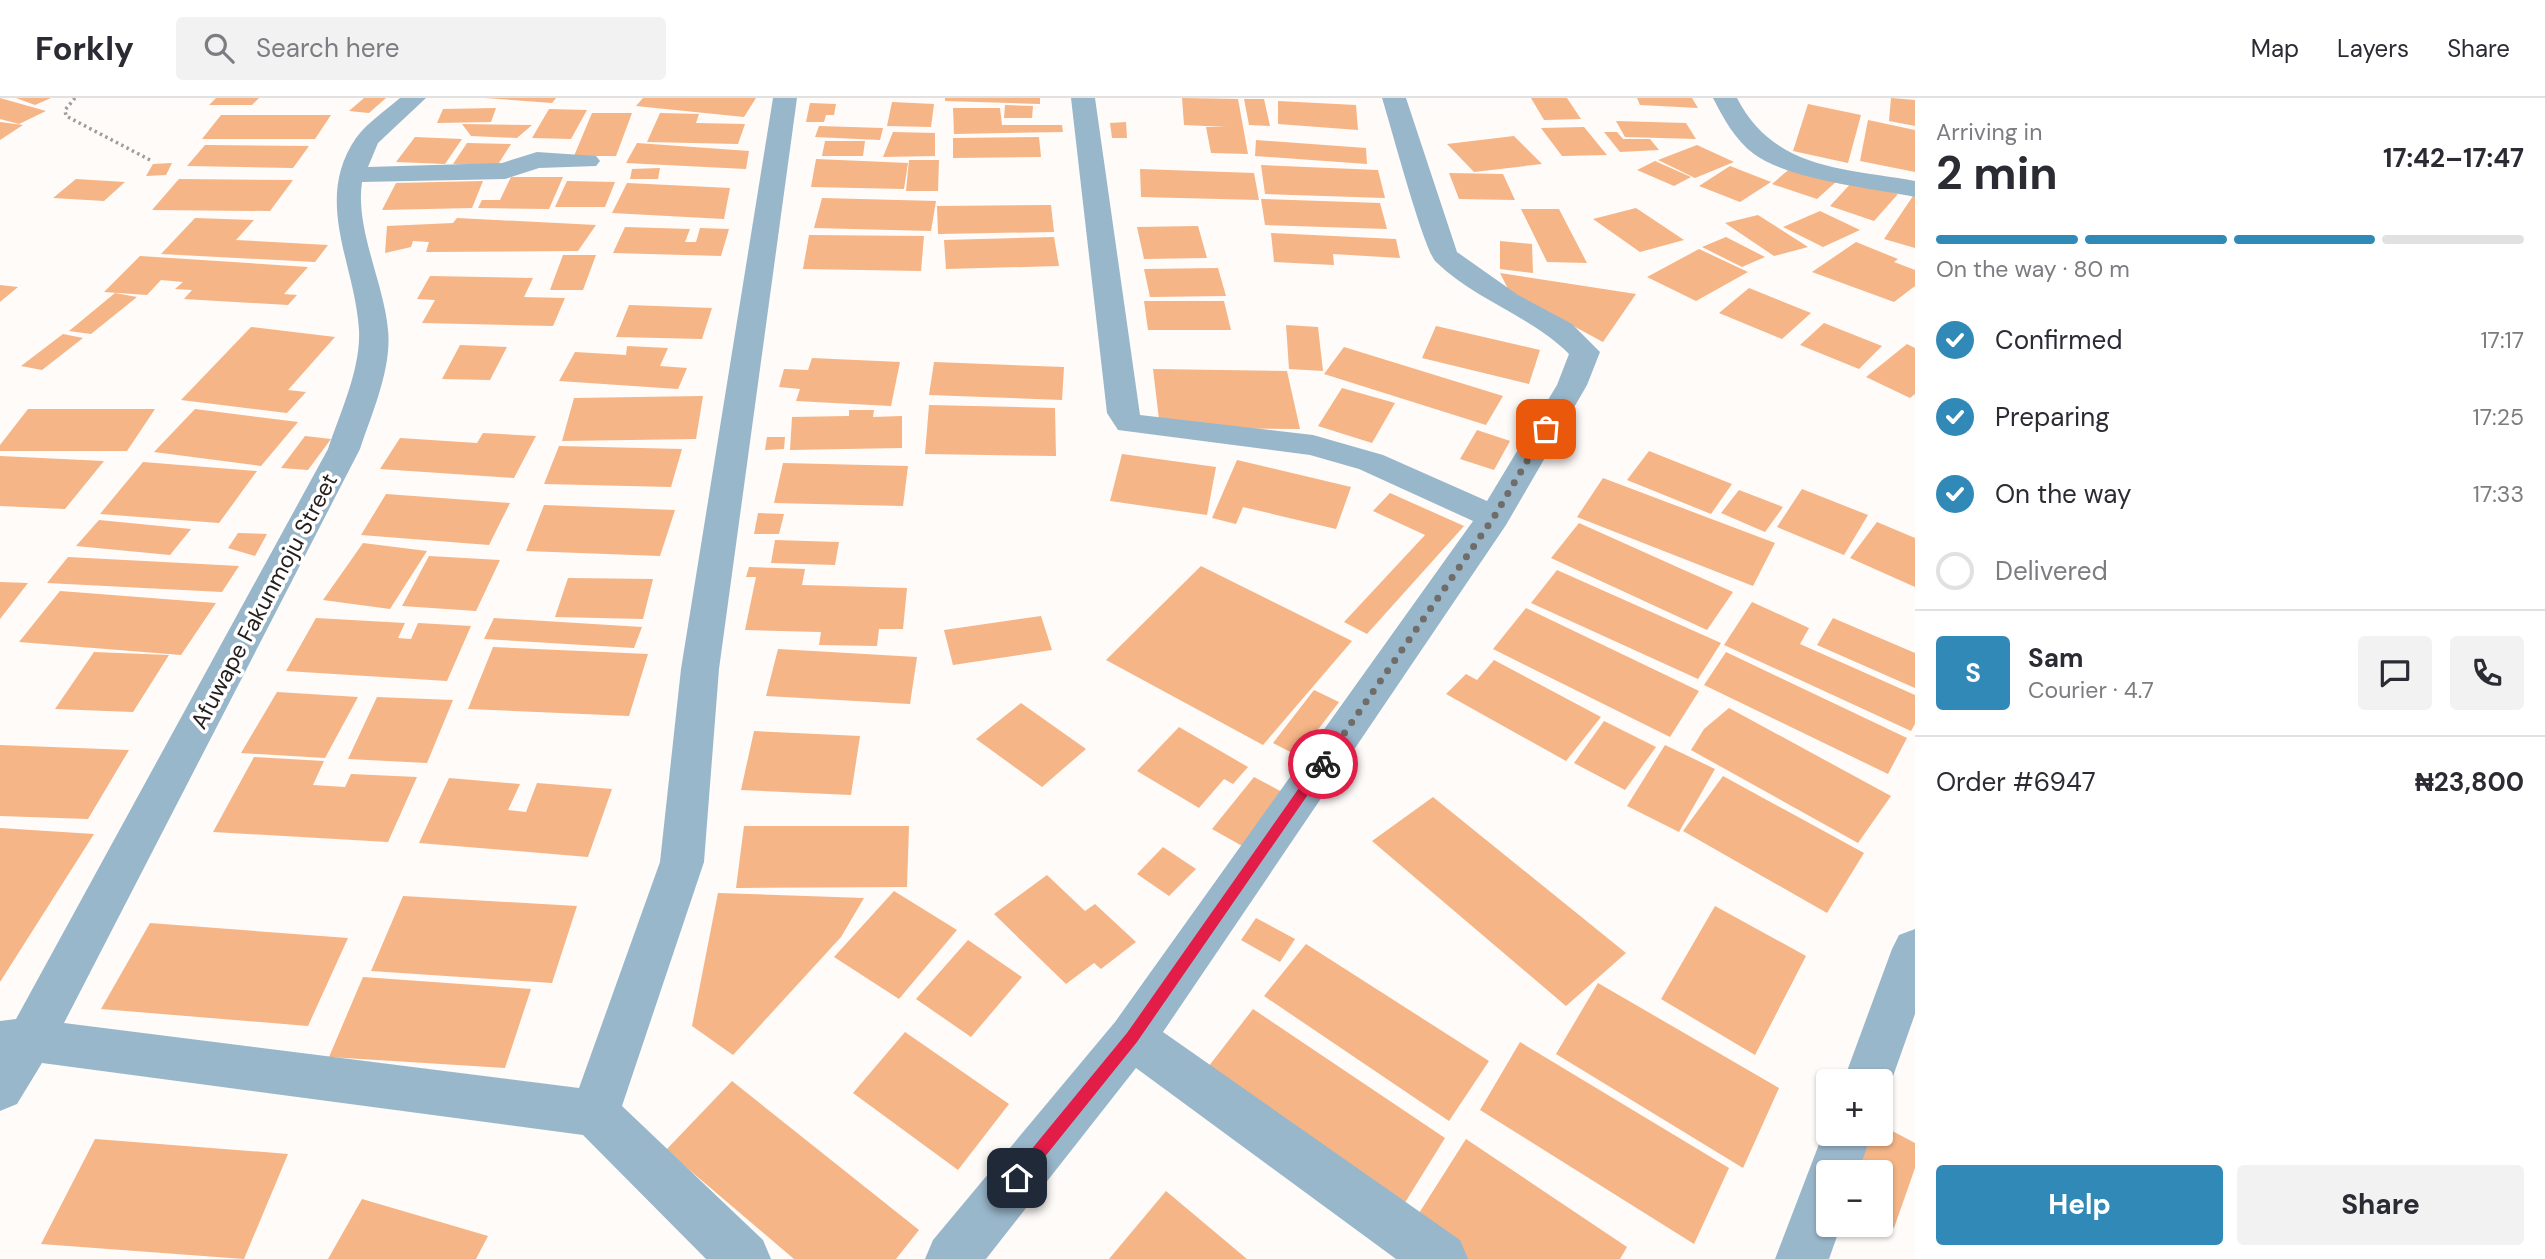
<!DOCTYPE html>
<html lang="en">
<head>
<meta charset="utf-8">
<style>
	body { margin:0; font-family:"DM Sans",sans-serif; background:#f2f2f3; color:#2b2b33; height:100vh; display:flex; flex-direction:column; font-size:26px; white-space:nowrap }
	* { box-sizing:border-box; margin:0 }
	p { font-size:23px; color:#7c7c81 }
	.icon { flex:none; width:38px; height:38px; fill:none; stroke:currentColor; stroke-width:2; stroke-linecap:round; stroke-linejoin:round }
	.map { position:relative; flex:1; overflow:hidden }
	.details { display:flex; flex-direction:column; background:#fff; width:630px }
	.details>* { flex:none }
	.tools { position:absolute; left:1816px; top:971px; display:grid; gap:14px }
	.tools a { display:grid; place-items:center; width:77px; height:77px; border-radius:7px; background:#fff; box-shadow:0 2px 5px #0004; font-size:35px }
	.pin { position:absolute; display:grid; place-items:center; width:60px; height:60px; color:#fff; margin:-30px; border-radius:14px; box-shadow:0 4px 10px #0006 }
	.courier { position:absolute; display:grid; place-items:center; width:70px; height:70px; margin:-35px; border:5px solid #e11d48; border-radius:50%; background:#fff; color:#222; box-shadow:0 2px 9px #0007 }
	.headline em { font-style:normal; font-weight:700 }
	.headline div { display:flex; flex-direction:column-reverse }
	.headline { display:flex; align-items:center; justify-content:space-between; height:119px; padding:0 21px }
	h1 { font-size:46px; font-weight:700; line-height:52px }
	.bar { display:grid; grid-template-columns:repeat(4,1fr); gap:10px 7px; align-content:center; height:84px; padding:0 21px }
	.bar i { height:9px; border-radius:5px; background:#e1e1e2 }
	.bar .selected { background:#3189b7 }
	.bar p { grid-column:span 4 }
	.line { display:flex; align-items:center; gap:18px; padding:0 21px; border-top:2px solid #e1e1e2 }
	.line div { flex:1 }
	.round { display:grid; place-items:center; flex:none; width:74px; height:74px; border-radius:7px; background:#f2f2f3 }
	ol { padding:0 21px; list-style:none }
	li { display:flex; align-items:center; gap:21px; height:77px }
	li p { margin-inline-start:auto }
	li .icon { padding:7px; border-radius:50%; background:#3189b7; color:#fff; stroke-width:4 }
	li:last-child { color:#7c7c81 }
	li i { width:38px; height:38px; border:4px solid #e1e1e2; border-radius:50% }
	.button { display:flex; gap:14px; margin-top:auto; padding:14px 21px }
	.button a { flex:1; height:80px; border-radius:7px; background:#3189b7; color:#fff; font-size:28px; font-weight:700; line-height:80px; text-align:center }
	.button a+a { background:#f2f2f3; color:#2b2b33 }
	header { display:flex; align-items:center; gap:42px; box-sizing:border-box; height:98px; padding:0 35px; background:#fff; border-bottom:2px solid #e1e1e2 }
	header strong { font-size:33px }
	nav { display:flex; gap:38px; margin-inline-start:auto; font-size:24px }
	.search { width:490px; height:63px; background:#f2f2f3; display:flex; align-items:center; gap:18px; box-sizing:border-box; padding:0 24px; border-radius:7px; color:#7c7c81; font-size:26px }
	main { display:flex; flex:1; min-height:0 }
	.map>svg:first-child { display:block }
	.building { fill:#f5b586 }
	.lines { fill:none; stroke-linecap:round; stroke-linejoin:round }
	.path { stroke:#a09c9a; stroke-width:3.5; stroke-dasharray:2.5 3.5; stroke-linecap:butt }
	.minor { fill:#99b7cb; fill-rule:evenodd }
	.route { fill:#e11d48 }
	.done { stroke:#706c69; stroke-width:7; stroke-dasharray:0 12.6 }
	.labels { text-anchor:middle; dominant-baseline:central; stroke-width:7; stroke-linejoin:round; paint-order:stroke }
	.street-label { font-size:23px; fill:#241f1c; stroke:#fff }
</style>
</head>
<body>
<header>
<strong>Forkly</strong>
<div class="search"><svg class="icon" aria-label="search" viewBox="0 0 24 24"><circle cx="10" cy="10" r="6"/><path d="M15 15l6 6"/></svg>Search here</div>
<nav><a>Map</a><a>Layers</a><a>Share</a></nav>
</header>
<main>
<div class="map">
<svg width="1915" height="1161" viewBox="0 0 1915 1161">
	<rect width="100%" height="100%" fill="#fefbf9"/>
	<path class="building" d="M0 0 46 13 19 26 0 21Z
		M16 0H51L35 7Z
		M216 0H259L252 7H209Z
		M364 0H386L369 15 349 13Z
		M485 0H556L552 5Z
		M643 0H756L744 19 636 8Z
		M945 0H1040V6L945 3Z
		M1182 0 1238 1 1248 56 1211 55 1206 29H1227L1184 27Z
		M1531 0H1567L1581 21 1544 22Z
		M1637 0H1692L1698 10 1640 7Z
		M1891 0 1915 2V28L1889 23Z
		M1244 1H1264L1270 28 1249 27Z
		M1278 3 1356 7 1358 32 1278 26Z
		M892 4 934 6 931 29 887 28Z
		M810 5 836 6 834 17H826L824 24H806Z
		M1808 6 1861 17 1848 65 1793 53Z
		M1005 7 1033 8 1032 20H1004Z
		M496 10 491 24 437 25 443 11Z
		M953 10H1000L1002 27H1062L1063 34 954 36Z
		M549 11 587 12 571 41 532 40Z
		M592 15H632L616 58H574Z
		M660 15 699 16 696 25 745 26 738 46 647 44Z
		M221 17H331L315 41H202Z
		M1868 22 1915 32V74L1860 63Z
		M1616 23 1686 25 1696 41 1625 39Z
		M0 24 23 27 0 42Z
		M1126 24 1127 40H1112L1110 25Z
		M462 26 532 27 517 40 471 38Z
		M819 28 883 30 880 42 815 39Z
		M1584 29 1607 57 1562 58 1541 30Z
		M893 34 935 35V58L883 59Z
		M1604 34H1617L1623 41H1650L1659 52 1620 54Z
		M1514 38 1542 66 1474 74 1447 46Z
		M415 39 462 41 445 66 396 64Z
		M1039 39 1041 59 953 60V40Z
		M1256 42 1366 50 1367 66 1255 58Z
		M825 43H865L863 58H822Z
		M467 45 511 46 497 68 453 66Z
		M637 45 749 53 746 71 626 65Z
		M205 47 309 48 293 70 187 68Z
		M1697 47 1734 64 1695 80 1658 62Z
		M816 61 908 65 904 91 811 89Z
		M909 62H939L938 93H906Z
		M1655 63 1691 79 1674 88 1637 72Z
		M172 65 166 77 146 78 153 66Z
		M1261 67 1378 72 1385 100 1265 96Z
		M1730 68 1771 84 1740 104 1699 88Z
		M1793 68 1838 82 1817 101 1772 86Z
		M660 70 658 81H630L632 71Z
		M1140 71 1254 75 1259 102 1141 99Z
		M1449 75 1503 76 1515 102 1459 101Z
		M511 79H563L549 111 478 110 482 102H500Z
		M76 81 125 84 104 103 53 100Z
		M179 81 293 82 270 113 152 112Z
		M1854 82 1898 96 1874 123 1830 108Z
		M483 83 472 110 382 112 396 85Z
		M567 83 615 84 605 109H555Z
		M627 85 730 90 724 121 612 115Z
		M1913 98H1915V150L1884 141Z
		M822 100 936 103 931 133 814 130Z
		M1261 101 1380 105 1387 131 1265 127Z
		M1051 107 1054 134 938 136 937 108Z
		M1636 110 1684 142 1640 154 1593 121Z
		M1521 111H1559L1587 165 1547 164Z
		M1820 113 1860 132 1823 149 1783 129Z
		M1758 117 1808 149 1774 158 1725 125Z
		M195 120 254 122 236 142 328 147 315 164 161 156Z
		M457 120 596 127 578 153 426 154 429 144 413 143 411 149 385 155 387 128 453 125Z
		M1198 128 1207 160 1144 161 1137 129Z
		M625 129 690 131 685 144H696L700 130 729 131 721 158 613 155Z
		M1271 135 1396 141 1400 160 1333 156 1334 167 1274 164Z
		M809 137 924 138 921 173 803 171Z
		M1054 139 1059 168 946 171 944 142Z
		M1726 139 1765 159 1742 169 1702 149Z
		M1500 143 1532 146 1533 175 1500 171Z
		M1856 144 1898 161 1894 164 1915 172V188L1894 204 1812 174Z
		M1699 151 1748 174 1696 203 1647 179Z
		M563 157H596L583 192H550Z
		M140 158 308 169 284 196 297 197 288 207 184 201 192 192 175 191 183 184 161 182 147 197 104 194Z
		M1218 170 1226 198 1150 199 1144 171Z
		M1500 175 1636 196 1603 244 1509 193Z
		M430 178 533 180 524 199 565 200 553 228 422 225 435 202 417 201Z
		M0 187 18 189 0 204Z
		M1749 190 1811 215 1782 241 1719 215Z
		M115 195 137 199 91 236 69 233Z
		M1144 203H1224L1231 232H1148Z
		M629 207 712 210 702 241 616 239Z
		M1824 225 1882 248 1859 271 1800 247Z
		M1286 227 1318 229 1323 273 1289 271Z
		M1436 228 1540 252 1529 286 1422 260Z
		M251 229 335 239 288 292 306 294 287 315 181 302Z
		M63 236 83 240 42 272 21 268Z
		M1907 246 1915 250V296L1910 300 1866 279Z
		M460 247 507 249 490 282 442 281Z
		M627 248 668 250 660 268 687 270 678 291 559 283 575 254 626 257Z
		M1344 249 1503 298 1486 327 1324 276Z
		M812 260 900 264 891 308 796 303 800 291 779 289 784 271 808 272Z
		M934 264 1064 269 1062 302 929 297Z
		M1153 271 1287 273 1300 331 1160 330Z
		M1342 290 1395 305 1372 345 1318 328Z
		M703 298 696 341 562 343 574 300Z
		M929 307 1055 310 1056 358 925 356Z
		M28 311H155L127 353H0V347Z
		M195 311 298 324 261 368 154 354Z
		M849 312H874L873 319 902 318V350L790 352 792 319 849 318Z
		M1477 332 1510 343 1494 372 1460 361Z
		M483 335 536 338 514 380 380 371 400 340 477 345Z
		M305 338 331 341 308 372 281 370Z
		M767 339H785L784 351 765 352Z
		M559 348 682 351 671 389 544 386Z
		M1649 353 1732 386 1711 416 1627 382Z
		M1122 356 1216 369 1207 417 1110 403Z
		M0 358 104 363 65 411 0 408Z
		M1237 362 1351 389 1336 431 1243 409 1236 426 1212 420Z
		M143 364 257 373 219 425 100 416Z
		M783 365 908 368 903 408 774 405Z
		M1603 380 1775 445 1753 488 1577 419Z
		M1802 391 1868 417 1844 457 1777 429Z
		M1739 392 1783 409 1765 434 1721 415Z
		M1390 395 1464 428 1367 536 1344 524 1425 437 1373 413Z
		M386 396 510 405 489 447 361 437Z
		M544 407 675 412 660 458 526 453Z
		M758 415 784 416 779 436H754Z
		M99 422 191 431 170 457 76 448Z
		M1877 424 1915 440V489L1850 460Z
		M1579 425 1733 494 1707 532 1551 460Z
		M238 435 267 436 255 458 228 450Z
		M775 442 839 444 835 467 771 465Z
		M363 445 427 453 390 511 323 502Z
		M429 458 500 462 476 513 402 508Z
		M68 459 239 468 222 494 47 485Z
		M1201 468 1352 543 1263 647 1106 562Z
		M749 469 805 471 802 487 907 490 903 531H879L877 548 819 547 821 534 745 532 756 479H746Z
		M1557 472 1721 545 1698 581 1531 505Z
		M568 480 653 481 643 521 555 519Z
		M0 484 28 485 0 521Z
		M60 493 216 505 181 557 19 544Z
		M1752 504 1809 530 1800 546 1915 597V626L1911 633 1724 547Z
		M1526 510 1699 593 1670 639 1493 551Z
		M1041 518 1052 552 953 567 944 532Z
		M316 520 405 525 398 540 411 541 418 525 471 528 447 583 286 573Z
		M494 520 642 529 634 550 484 541Z
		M1833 520 1915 555V590L1817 547Z
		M493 549 648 556 629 618 468 611Z
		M778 551 917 559 910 606 766 598Z
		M94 554 169 557 133 614 55 611Z
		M1726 554 1907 640 1888 676 1704 587Z
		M1494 562 1601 619 1566 663 1446 596 1466 576 1477 582Z
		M1314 592 1339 604 1298 658 1273 645Z
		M277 594 358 599 325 660 241 655Z
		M377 599 453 602 427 665 348 661Z
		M1021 605 1086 651 1042 689 976 641Z
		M1729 610 1891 698 1858 745 1691 652 1704 631Z
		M1604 623 1656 649 1625 692 1574 665Z
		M1179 629 1248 669 1233 686 1224 681 1199 710 1137 673Z
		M754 633 860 638 851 697 741 692Z
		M0 647 129 652 88 721 0 718Z
		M1665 647 1715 671 1679 734 1627 708Z
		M254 659 324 663 313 687 345 689 351 676 417 679 388 744 213 734Z
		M1723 678 1864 755 1827 815 1683 733Z
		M1254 679 1286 696 1244 749 1212 731Z
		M449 680 520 686 508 712 526 714 537 685 612 691 588 759 419 745Z
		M1433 699 1626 855 1566 908 1372 743Z
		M744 728H909L907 789 736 790Z
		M0 730 94 736 0 884Z
		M1163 749 1196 771 1169 798 1137 776Z
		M1047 777 1085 813 1095 806 1136 844 1101 871 1094 865 1066 886 994 816Z
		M894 793 957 832 899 901 834 859Z
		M718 795 864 800 841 839 733 957 692 928Z
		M403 798 577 808 552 885 371 873Z
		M1715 808 1806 858 1755 957 1661 901Z
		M1256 820 1295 841 1280 864 1241 842Z
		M150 825 348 840 308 928 101 911Z
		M968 842 1022 879 971 939 916 901Z
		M1306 846 1489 963 1449 1023 1264 898Z
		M363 879 531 891 505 970 329 959Z
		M1598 885 1779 990 1743 1070 1556 956Z
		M1253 911 1445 1040 1401 1111 1205 973Z
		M905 934 1009 1006 958 1072 853 995Z
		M1520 944 1729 1070 1694 1146 1480 1012Z
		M732 983 919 1132 896 1161H794L666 1052Z
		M1881 1027 1915 1045V1070L1894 1130 1881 1122V1074H1857L1872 1036H1881Z
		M95 1041 264 1054 288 1056 244 1161 41 1146Z
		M1466 1041 1627 1149 1620 1161H1467L1414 1123Z
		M1166 1093 1247 1161H1109Z
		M362 1101 488 1138 476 1161H328Z"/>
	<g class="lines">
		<path class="path" d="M75 0 65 12 66 18 152 63"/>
		<path class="minor" d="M400 0H426L378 45 368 69 502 65 537 54 596 58 600 63 596 68 539 70 505 81 362 84C355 131 384 185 388 232 392 270 372 315 360 351L64 925 579 990 660 764 681 571 773 0H797L719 571 704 764 622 1008 763 1142 771 1161H706L583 1037 42 965 17 1006 0 1013V923L16 921 328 351C340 315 361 271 359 232 355 165 313 103 356 40 367 25 386 12 400 0Z
			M1071 0H1095L1140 317 1313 337 1383 357 1487 403 1557 287 1569 256C1531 218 1475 202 1436 164 1424 153 1390 25 1382 0H1406L1457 154 1518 197 1572 226 1600 254 1587 287 1506 427 1163 934 1460 1142 1468 1161H1396L1136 970 986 1161H925L933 1142 1115 924 1473 423 1359 371 1310 357 1118 332 1107 315Z
			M1713 0H1737C1774 72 1844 70 1915 83V99C1871 90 1789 82 1754 56 1736 43 1723 20 1713 0Z
			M1915 831V916L1891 984 1881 1001V984H1843L1892 851 1899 837Z
			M1829 1020V1036H1872L1858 1074H1829V1127H1841L1829 1161H1775Z"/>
	</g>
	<path class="route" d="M1323 661 1327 663V669L1137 944 1023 1086H1012V1075L1127 935 1318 663Z"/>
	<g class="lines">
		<path class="done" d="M1323 666 1494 419 1546 331"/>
	</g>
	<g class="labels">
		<g class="street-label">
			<text transform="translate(264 503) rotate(-62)">Afuwape Fakunmoju Street</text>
		</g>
	</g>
</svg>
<div class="tools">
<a>+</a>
<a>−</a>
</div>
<div class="pin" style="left:1546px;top:331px;background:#ea580c"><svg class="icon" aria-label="bag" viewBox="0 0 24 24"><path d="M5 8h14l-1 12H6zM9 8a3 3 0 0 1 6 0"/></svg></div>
<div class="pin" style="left:1017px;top:1080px;background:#1f2937"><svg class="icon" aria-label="home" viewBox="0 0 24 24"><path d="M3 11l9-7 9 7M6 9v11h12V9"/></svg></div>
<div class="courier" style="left:1323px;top:666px"><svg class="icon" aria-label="bike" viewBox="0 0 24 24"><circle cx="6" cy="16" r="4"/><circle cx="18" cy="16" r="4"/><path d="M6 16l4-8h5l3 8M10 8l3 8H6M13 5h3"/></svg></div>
</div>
<section class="details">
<div class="headline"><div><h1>2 min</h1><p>Arriving in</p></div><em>17:42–17:47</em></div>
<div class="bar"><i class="selected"></i><i class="selected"></i><i class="selected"></i><i></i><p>On the way · 80 m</p></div>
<ol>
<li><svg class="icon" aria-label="check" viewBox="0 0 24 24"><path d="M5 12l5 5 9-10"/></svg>Confirmed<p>17:17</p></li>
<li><svg class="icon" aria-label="check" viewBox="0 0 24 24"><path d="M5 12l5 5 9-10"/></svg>Preparing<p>17:25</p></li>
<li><svg class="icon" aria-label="check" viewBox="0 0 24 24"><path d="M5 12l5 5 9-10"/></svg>On the way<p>17:33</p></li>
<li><i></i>Delivered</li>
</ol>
<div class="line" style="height:126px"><b class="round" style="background:#3189b7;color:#fff">S</b><div><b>Sam</b><p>Courier · 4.7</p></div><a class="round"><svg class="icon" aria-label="chat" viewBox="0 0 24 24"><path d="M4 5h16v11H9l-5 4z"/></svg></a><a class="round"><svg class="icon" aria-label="phone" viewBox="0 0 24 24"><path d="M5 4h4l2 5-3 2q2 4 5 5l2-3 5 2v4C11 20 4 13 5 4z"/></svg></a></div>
<div class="line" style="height:91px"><div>Order #6947</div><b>₦23,800</b></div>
<div class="button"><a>Help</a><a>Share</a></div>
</section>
</main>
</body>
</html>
